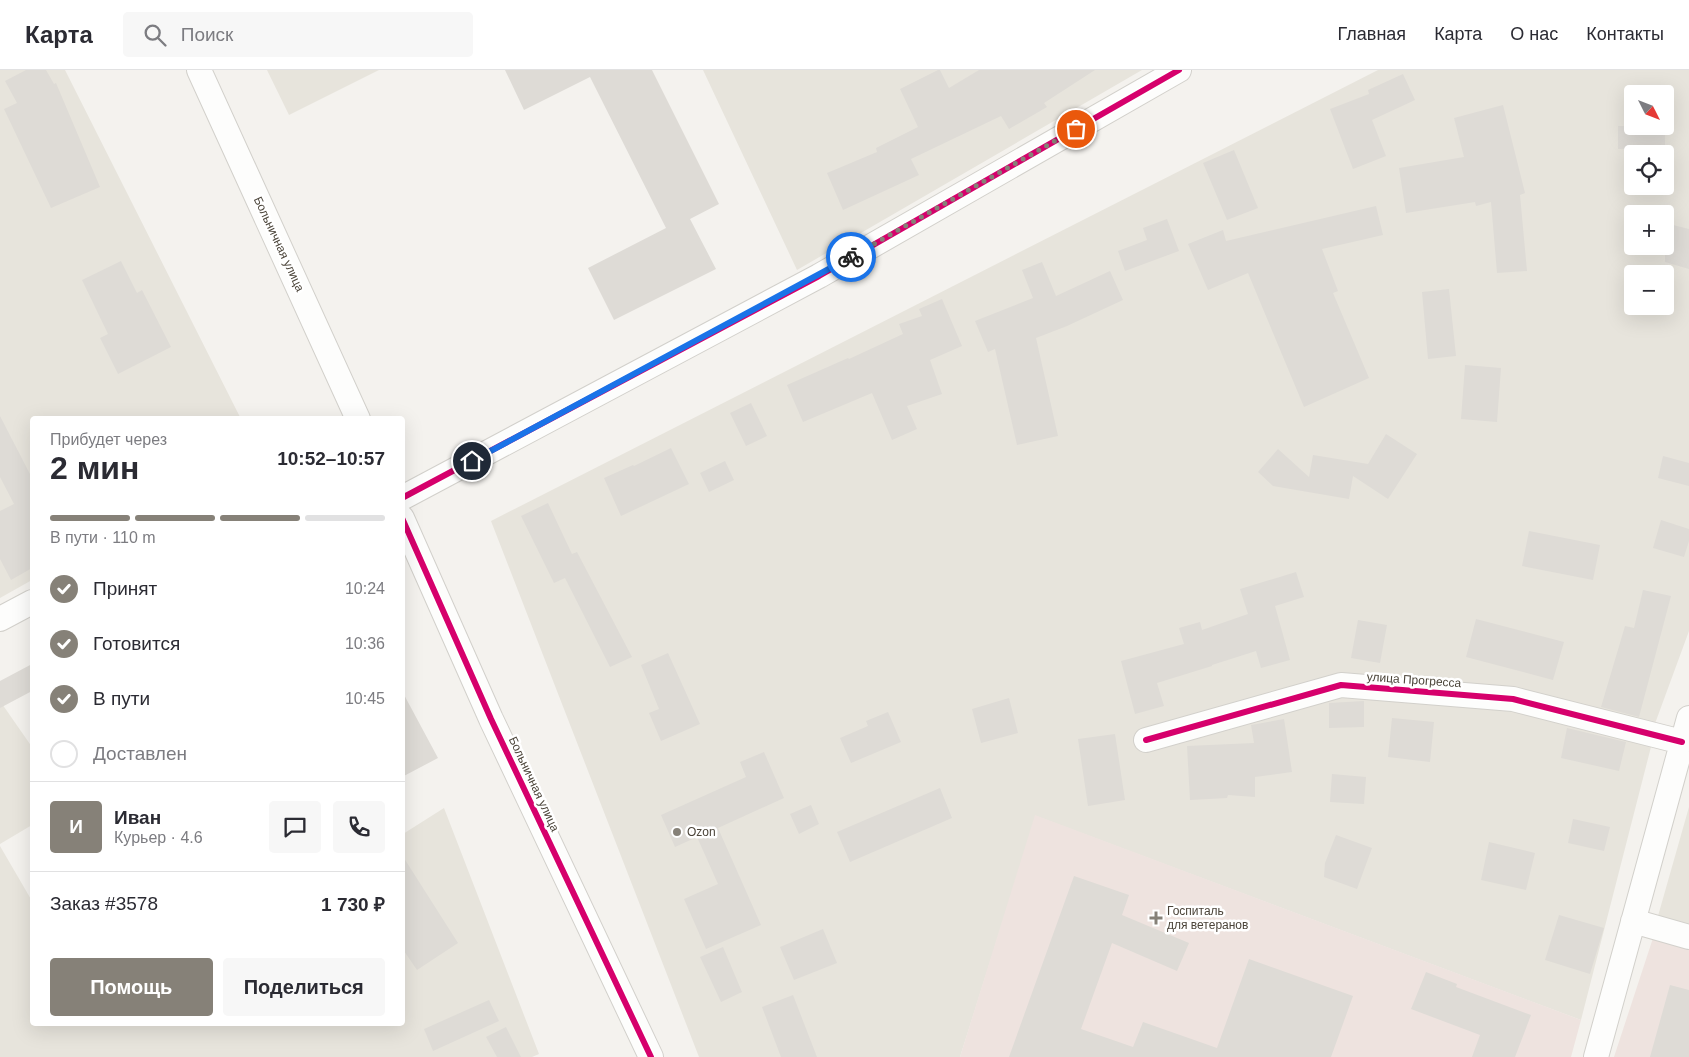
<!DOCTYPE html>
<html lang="ru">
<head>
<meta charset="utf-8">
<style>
	body { margin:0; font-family:Helvetica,sans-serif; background:#f7f7f7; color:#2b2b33; height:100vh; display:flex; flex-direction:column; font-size:19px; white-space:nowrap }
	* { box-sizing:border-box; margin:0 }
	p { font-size:16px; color:#7c7c81 }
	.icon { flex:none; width:28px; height:28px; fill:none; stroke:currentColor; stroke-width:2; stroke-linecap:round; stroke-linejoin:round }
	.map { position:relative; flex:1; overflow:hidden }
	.drawer { position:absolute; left:30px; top:346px; width:375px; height:610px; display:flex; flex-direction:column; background:#fff; border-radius:5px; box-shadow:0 5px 20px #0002 }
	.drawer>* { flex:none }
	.needle { width:32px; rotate:132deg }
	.tools { position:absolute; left:1624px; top:15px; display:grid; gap:10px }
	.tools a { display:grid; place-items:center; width:50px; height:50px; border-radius:5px; background:#fff; box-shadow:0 5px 20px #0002; font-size:25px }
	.pin { position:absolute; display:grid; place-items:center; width:42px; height:42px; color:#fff; margin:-21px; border:2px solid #fff; border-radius:50%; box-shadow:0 1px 5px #0007 }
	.courier { position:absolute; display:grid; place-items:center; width:50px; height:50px; margin:-25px; border:4px solid #1a73e8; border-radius:50%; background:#fff; color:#222; box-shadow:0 1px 6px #0007 }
	.head em { font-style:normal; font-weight:700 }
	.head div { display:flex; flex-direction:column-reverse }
	.head { display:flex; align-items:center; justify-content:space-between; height:85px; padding:0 20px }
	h1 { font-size:32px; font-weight:700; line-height:38px }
	.bar { display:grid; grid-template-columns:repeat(4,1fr); gap:8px 5px; align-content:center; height:60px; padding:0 20px }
	.bar i { height:6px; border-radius:4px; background:#e1e1e2 }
	.bar .on { background:#868178 }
	.bar p { grid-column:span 4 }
	.line { display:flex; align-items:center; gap:12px; padding:0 20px; border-top:1px solid #e1e1e2 }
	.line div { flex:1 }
	.round { display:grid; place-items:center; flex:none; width:52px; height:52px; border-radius:5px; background:#f7f7f7 }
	ol { padding:0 20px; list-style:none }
	li { display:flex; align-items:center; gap:15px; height:55px }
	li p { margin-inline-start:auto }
	li .icon { padding:5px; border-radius:50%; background:#868178; color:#fff; stroke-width:4 }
	li:last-child { color:#7c7c81 }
	li i { width:28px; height:28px; border:2px solid #e1e1e2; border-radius:50% }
	.button { display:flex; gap:10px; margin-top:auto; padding:10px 20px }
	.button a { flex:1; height:58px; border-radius:5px; background:#868178; color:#fff; font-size:20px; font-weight:700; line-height:58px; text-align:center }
	.button a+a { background:#f7f7f7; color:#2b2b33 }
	header { display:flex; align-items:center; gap:30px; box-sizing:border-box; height:70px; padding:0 25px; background:#fff; border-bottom:1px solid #e1e1e2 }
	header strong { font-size:24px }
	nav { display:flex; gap:28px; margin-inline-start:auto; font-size:18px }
	.search { width:350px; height:45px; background:#f7f7f7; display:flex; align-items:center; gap:12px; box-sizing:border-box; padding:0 18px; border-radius:5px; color:#7c7c81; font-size:19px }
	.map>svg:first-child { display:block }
	.residential { fill:#e7e4dc; fill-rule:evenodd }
	.medical { fill:#eee3df }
	.building { fill:#dedbd6 }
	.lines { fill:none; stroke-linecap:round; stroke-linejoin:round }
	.street-casing { stroke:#d2d0cb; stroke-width:26 }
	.street { stroke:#fdfdfc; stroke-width:24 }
	.cycleway-casing { stroke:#fff; stroke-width:9 }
	.cycleway { stroke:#d6006c; stroke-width:6 }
	.done { stroke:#868178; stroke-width:5; stroke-dasharray:0 9 }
	.route { stroke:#1a73e8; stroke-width:6 }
	.poi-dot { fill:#868178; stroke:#fff; stroke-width:2 }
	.labels { text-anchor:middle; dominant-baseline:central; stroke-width:5; stroke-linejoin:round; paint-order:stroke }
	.street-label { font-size:12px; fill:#4b4439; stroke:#fff }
	.poi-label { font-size:12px; fill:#4b4439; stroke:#fff; text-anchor:start }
</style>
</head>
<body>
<header>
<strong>Карта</strong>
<div class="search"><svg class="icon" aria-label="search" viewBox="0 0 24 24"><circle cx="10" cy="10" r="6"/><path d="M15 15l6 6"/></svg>Поиск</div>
<nav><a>Главная</a><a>Карта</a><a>О нас</a><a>Контакты</a></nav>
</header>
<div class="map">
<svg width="1689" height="987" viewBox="0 0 1689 987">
	<rect width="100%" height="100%" fill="#f4f2ee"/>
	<path class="residential" d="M0 0H65L241 349H32V510L0 528Z
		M267 0H379L289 45Z
		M703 0H1142L797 200Z
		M1378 0H1689V561L1653 659 1339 607 1134 668 1139 679 1341 624 1526 643 1652 673 1581 950 1036 746 960 987H699L491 451ZM1632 24H1665V56H1632ZM1632 84H1665V116H1632ZM1632 144H1665V176H1632ZM1632 204H1665V236H1632Z
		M0 631 32 677V755L0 774Z
		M1689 737V855L1658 846Z
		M444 738 539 984 532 987H0V776L32 831V954H402L403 764Z"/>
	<path class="medical" d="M1035 745 1581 950 1571 987H960Z
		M1653 868 1689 879V987H1614Z"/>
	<path class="building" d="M26 0H46L54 14 56 13 100 117 51 138 4 39 17 33 5 11Z
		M505 0H652L719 134 690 149 716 199 614 250 588 198 666 158 590 7 524 40Z
		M938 0H940L949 18 979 0H1095L1044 33 1047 37 1009 59 1001 46 911 89 919 105 843 140 827 103 877 82 876 78 918 57 900 19Z
		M1403 4 1415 30 1372 50 1386 86 1353 99 1330 39 1369 24 1368 20Z
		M1503 35 1525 123 1520 125 1527 201 1497 203 1491 132 1476 136 1475 132 1406 143 1399 98 1464 87 1454 48Z
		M1618 56H1665V78L1618 79Z
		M1234 80 1258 138 1227 150 1203 93Z
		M1376 136 1383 165 1322 179 1338 221 1333 223 1369 308 1304 337 1248 203 1208 220 1188 174 1223 160 1226 171Z
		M1167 149 1179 181 1125 201 1118 181 1147 170 1143 158Z
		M1665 153 1689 159V199L1665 192Z
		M121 191 137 223 142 220 171 277 118 304 100 268 108 264 82 210Z
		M1042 192 1056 226 1110 201 1123 230 1067 256 1036 268 1058 366 1017 375 995 279 988 282 975 251 1033 228 1022 200Z
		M1449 219 1456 286 1428 289 1422 222Z
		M942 229 962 276 930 290 942 324 907 336 917 359 892 370 872 323 803 352 787 315 848 288 849 289 903 264 899 254 922 246 919 239Z
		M1465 295 1501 298 1497 352 1461 349Z
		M751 333 767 366 746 376 730 343Z
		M0 346 32 408V498L11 510 0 489V441L14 434 0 407Z
		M1386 364 1417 384 1388 429 1353 406 1349 429 1273 416 1258 402 1278 379 1309 407 1313 385 1368 394Z
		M671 378 689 414 621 446 604 408 633 395 634 396Z
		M1663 386 1689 393V416L1658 408Z
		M725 391 734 410 709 422 700 403Z
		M548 433 572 484 577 482 632 587 610 597 565 508 554 513 521 446Z
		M1661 450 1689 459V471L1684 487 1653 478Z
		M1529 461 1600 475 1593 510 1522 496Z
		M1296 502 1304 527 1275 536 1290 590 1261 598 1256 581 1212 595V596L1157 613 1164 636 1135 644 1121 591 1184 574 1179 558 1200 552 1202 560 1248 544 1240 519Z
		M1643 520 1671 526 1639 647 1601 637 1625 556 1634 558Z
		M1476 549 1564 572 1553 610 1466 587Z
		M1358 550 1387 555 1380 593 1351 588Z
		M668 583 700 654 661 671 649 643 659 639 641 595Z
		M32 594V621L0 638V611Z
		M402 621 438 688 402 707Z
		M1009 628 1018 663 981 673 972 639Z
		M1364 631V657L1329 658V633Z
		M888 642 901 672 851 693 840 668 868 656 866 651Z
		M1392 648 1434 652 1430 692 1388 687Z
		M1284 649 1292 702 1255 707V727L1228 725 1227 728 1190 730 1187 676 1254 673 1251 655Z
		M1567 658 1626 672 1619 701 1561 688Z
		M1115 664 1125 730 1088 736 1078 669Z
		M764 682 784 728 718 758 761 855 706 879 684 829 718 814 697 767 675 777 661 745 746 707 740 692Z
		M1332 704 1366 707 1364 734 1330 732Z
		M940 718 952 748 850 792 837 762Z
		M811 735 819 754 799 764 790 744Z
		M1573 749 1610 757 1604 781 1568 773Z
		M1336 765 1372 778 1357 819 1324 807 1325 793Z
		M1489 772 1535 783 1526 820 1481 810Z
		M402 785 458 873 417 900 402 878Z
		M1074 806 1129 825 1122 845 1189 873 1177 901 1112 873 1081 959 1133 977 1143 952 1217 978 1249 889 1353 926 1331 987H1009Z
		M1559 845 1604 858 1590 904 1545 890Z
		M823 859 837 893 794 910 780 877Z
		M723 877 742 922 721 932 700 887Z
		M1426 902 1457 914 1456 917 1531 945 1515 987H1472L1480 965 1411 939Z
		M1670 915 1689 920V987H1650Z
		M793 925 817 987H781L762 937Z
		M489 930 499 951 433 981 424 959Z
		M506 957 521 987H497L486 967Z"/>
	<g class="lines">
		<g class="street-casing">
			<path id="street" d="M199 0 358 349
				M402 428 819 206 1179 0
				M402 448 491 649 651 987
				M0 549 32 532
				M1146 670 1341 615 1513 629 1682 672
				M1633 851 1689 867
				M1596 987 1689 648"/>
		</g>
		<use href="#street" class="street"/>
		<g class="cycleway-casing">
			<path id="cycleway" d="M402 428 819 206 1179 0
				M402 448 491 649 651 987
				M1146 670 1341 615 1513 629 1682 672"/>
		</g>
		<use href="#cycleway" class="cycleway"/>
	</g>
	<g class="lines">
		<path class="done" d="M851 187 1076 59"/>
		<path class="route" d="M472 391 851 187"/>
	</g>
	<g class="poi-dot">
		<circle cx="677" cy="762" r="5"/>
		<path d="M1153.5 840.5h5v5h5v5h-5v5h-5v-5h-5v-5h5z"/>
	</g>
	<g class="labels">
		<g class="street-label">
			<text transform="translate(279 174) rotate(65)">Больничная улица</text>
			<text transform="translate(1414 610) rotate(4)">улица Прогресса</text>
			<text transform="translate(534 714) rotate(65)">Больничная улица</text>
		</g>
		<g class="poi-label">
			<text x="687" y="762">Ozon</text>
			<text x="1167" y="841">Госпиталь<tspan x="1167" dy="14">для ветеранов</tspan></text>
		</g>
	</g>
</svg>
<div class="tools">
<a><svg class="needle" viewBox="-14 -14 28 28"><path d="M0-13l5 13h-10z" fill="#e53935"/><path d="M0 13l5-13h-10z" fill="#7c7c81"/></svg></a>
<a><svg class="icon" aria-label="locate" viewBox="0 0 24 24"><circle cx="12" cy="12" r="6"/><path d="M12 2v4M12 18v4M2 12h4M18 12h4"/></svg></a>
<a>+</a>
<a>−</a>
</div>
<div class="pin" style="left:1076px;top:59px;background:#ea580c"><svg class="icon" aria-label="bag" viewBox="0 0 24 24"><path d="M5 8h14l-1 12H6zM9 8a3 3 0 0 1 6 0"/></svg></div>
<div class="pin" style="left:472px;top:391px;background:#1f2937"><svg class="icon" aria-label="home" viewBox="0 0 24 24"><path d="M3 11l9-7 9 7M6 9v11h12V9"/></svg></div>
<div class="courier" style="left:851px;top:187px"><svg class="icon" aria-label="bike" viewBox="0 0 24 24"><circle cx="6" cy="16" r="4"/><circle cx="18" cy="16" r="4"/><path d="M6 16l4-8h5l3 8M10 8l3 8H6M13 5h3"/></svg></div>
<section class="drawer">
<div class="head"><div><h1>2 мин</h1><p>Прибудет через</p></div><em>10:52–10:57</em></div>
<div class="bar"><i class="on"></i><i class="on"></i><i class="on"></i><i></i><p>В пути · 110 m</p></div>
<ol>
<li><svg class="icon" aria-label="check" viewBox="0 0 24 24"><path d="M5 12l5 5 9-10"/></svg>Принят<p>10:24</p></li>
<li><svg class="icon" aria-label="check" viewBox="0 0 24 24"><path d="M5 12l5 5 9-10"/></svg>Готовится<p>10:36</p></li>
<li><svg class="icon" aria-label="check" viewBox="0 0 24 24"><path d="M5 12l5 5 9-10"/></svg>В пути<p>10:45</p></li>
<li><i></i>Доставлен</li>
</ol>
<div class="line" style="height:90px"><b class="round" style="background:#868178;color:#fff">И</b><div><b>Иван</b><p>Курьер · 4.6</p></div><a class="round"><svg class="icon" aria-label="chat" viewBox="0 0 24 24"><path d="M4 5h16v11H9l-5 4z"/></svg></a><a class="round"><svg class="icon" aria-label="phone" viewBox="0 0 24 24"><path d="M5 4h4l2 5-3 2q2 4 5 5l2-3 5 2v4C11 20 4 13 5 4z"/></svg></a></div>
<div class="line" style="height:65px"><div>Заказ #3578</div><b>1 730 ₽</b></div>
<div class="button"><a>Помощь</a><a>Поделиться</a></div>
</section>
</div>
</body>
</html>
